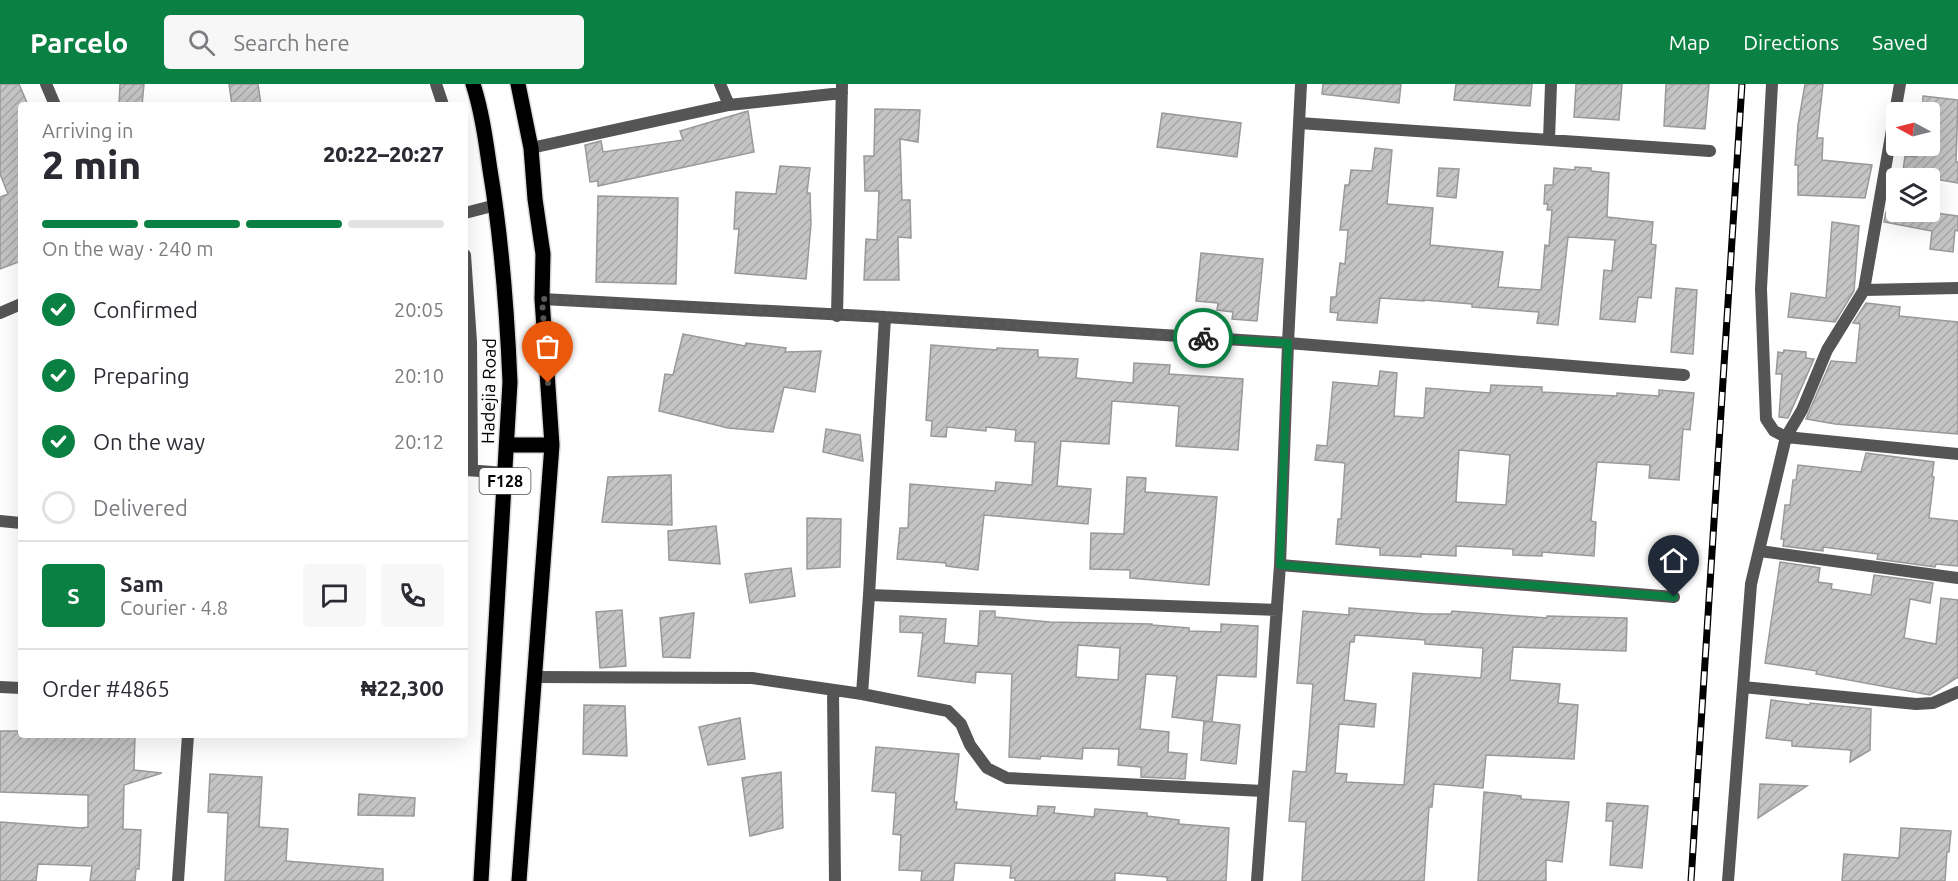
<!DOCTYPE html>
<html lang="en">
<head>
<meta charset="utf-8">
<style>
	body { margin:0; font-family:Ubuntu,sans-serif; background:#f7f7f7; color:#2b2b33; height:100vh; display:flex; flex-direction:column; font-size:22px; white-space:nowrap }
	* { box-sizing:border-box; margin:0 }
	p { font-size:20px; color:#7c7c81 }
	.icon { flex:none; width:33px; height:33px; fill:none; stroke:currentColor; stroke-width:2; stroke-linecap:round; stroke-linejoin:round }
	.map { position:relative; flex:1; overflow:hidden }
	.sheet { position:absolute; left:18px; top:18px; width:450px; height:636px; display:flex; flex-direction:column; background:#fff; border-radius:6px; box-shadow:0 6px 24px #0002 }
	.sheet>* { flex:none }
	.needle { width:39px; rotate:277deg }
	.fabs { position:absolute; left:1886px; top:18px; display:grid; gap:12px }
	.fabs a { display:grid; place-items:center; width:54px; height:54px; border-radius:6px; background:#fff; box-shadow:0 6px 24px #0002; font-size:30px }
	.pin { position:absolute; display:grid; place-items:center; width:51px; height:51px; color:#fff; margin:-62px -26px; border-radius:50% 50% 50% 0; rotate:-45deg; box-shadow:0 0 6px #0007 }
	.pin .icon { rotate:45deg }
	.courier { position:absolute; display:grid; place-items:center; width:60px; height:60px; margin:-30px; border:4px solid #0b8043; border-radius:50%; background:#fff; color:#222; box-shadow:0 2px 8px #0007 }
	.head em { font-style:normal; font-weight:800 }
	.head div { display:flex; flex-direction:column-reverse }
	.head { display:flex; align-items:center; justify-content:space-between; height:102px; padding:0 24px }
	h1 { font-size:39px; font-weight:800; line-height:45px }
	.bar { display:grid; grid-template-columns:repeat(4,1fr); gap:9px 6px; align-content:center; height:72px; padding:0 24px }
	.bar i { height:8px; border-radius:4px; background:#e1e1e2 }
	.bar .on { background:#0b8043 }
	.bar p { grid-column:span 4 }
	.line { display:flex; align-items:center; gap:15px; padding:0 24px; border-top:2px solid #e1e1e2 }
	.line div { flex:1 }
	.round { display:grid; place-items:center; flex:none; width:63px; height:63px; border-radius:6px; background:#f7f7f7 }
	ol { padding:0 24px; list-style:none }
	li { display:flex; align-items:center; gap:18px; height:66px }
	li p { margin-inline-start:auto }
	li .icon { padding:6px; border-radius:50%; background:#0b8043; color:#fff; stroke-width:4 }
	li:last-child { color:#7c7c81 }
	li i { width:33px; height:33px; border:3px solid #e1e1e2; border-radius:50% }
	header { display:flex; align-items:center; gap:36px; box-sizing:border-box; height:84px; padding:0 30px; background:#0b8043; color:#fff }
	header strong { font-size:28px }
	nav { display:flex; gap:33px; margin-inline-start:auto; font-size:21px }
	.search { width:420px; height:54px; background:#f7f7f7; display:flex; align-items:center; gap:15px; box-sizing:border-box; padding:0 21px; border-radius:6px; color:#7c7c81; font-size:22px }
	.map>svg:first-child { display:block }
	.building { fill:url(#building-hatch); stroke:#999; stroke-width:1.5; fill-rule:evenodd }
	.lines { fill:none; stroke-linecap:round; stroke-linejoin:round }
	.primary-casing { stroke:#dbdbdb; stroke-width:18 }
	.street { stroke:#555; stroke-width:12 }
	.primary { stroke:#000; stroke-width:15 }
	.rail-casing { stroke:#000; stroke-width:7 }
	.rail { stroke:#fff; stroke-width:4.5; stroke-dasharray:14; stroke-linecap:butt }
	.done { stroke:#595959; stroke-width:6; stroke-dasharray:0 10.8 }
	.route { stroke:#0b8043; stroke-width:8 }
	.labels { text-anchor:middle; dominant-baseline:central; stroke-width:5; stroke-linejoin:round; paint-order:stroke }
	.shield { fill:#fff; stroke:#4c4c4c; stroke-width:1.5 }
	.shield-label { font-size:16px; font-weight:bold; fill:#000 }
	.street-label { font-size:18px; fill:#000; stroke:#fff }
</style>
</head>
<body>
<header>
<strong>Parcelo</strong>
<div class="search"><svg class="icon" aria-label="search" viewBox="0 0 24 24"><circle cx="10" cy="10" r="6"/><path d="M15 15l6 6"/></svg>Search here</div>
<nav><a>Map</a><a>Directions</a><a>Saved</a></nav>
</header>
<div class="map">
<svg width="1958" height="797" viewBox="0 0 1958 797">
	<defs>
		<pattern id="building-hatch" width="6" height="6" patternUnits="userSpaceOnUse" patternTransform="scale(1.5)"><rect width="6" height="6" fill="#c4c4c4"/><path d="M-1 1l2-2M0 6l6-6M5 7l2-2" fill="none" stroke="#a7a7a7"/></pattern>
	</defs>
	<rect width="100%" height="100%" fill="#fff"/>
	<path class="building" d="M0 0H19L28 21H21V177L0 185V113L8 110 0 90Z
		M120 0H144L142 21H119Z
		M229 0H258L261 21H232Z
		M1323 0H1401L1399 19 1322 10Z
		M1456 0H1532L1530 22 1454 16Z
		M1576 0H1622L1619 36 1574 33Z
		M1666 0H1709L1705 45 1664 42Z
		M1805 0H1823L1817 54H1823L1822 76 1872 81 1865 114 1798 111V81H1795L1798 41Z
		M1923 12 1958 16 1956 78H1958V99L1929 94H1902L1905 72 1917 73 1918 62H1929V28H1922Z
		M875 25 920 26 918 58 900 55 902 116H910L911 154 898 153 899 196H864L866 155 877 156 879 107H865L864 72H874Z
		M748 27 754 68 598 102V97L590 98 585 61 601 57 603 68 683 56 680 47Z
		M1162 29 1241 39 1237 73 1157 63Z
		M1375 64 1392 66 1387 120 1433 124 1430 161 1503 168 1498 203 1541 206 1545 161 1549 162 1552 126H1547L1548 120H1544L1545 101H1553L1554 84 1575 86V83L1591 84V87L1609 89 1607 133 1653 138 1651 160 1656 161 1651 214 1638 213 1635 238 1600 235 1604 186 1612 187 1615 156 1568 153 1558 241 1537 239 1539 228 1472 223V220L1424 216V217L1380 214 1377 239 1337 236 1338 229 1330 228 1331 213H1336L1340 179 1345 180 1348 146H1340L1345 101H1349L1351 86 1372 87Z
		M780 82 810 84 807 109H810L811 140 806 195 735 189 739 145H734L736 108 776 110Z
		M1439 84 1459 85 1456 114 1437 112Z
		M598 112 678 114 676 200 596 198Z
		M1886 128H1929L1958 132V147L1955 146 1953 168 1930 165 1932 147 1884 138Z
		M1832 138 1859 142 1854 207 1835 238 1788 233 1791 209 1826 214Z
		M1201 169 1263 175 1257 237 1232 235 1233 228 1217 226 1218 219 1196 217Z
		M1676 204 1697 206 1693 270 1671 268Z
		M1866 219 1900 223 1899 232 1958 238V350L1835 340 1806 335 1831 277 1856 279 1860 240 1853 239Z
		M683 250 745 262 746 259 786 264 785 268 821 267 815 308 784 303 773 348 728 344 659 327 665 290 673 291Z
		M931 261 997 266V264L1038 266V273L1078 275 1076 294 1133 299 1134 279 1170 281 1169 290 1243 295 1238 366 1176 362 1179 322 1112 317 1109 360 1061 357 1057 402 1091 405 1088 440 984 431 978 486 946 482V479L897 475 900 444H908L910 400 995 407 996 398 1032 401 1035 358 1015 357 1016 346 986 343V347L947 343 946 353 931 352 932 337 926 336Z
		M1784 266 1806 268V274L1814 275 1788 334 1779 333 1782 290H1776L1778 268 1783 269Z
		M1380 287 1397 289 1394 332 1424 334 1426 304 1490 309 1491 301 1515 302 1542 303V308L1617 312V309L1659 312V306L1694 309 1690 346 1683 345 1679 396 1649 394 1650 381 1597 378 1591 437 1596 438 1594 472 1542 468V472L1513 471V465L1456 462V472L1421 470V473L1380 471V464L1336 460 1338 435H1341L1345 379 1315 376 1317 361 1327 362 1333 298 1378 302ZM1459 366 1510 371 1506 421 1456 418Z
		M826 345 860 351 863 377 823 368Z
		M1866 369 1934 378 1932 393H1934L1929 434 1958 437V482L1936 480 1935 483 1877 475 1878 470 1823 463V467L1783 462 1784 455H1781L1785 421H1790L1793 396H1796L1798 381 1861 388Z
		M671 391 672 441 602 438 608 393Z
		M1127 393 1146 394 1145 408 1217 413 1209 501 1130 494V486L1090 485 1091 449 1124 450Z
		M807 434 841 435 840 483 807 485Z
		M716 442 720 480 669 476 668 447Z
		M1780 478 1820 484 1818 498 1832 500 1831 505 1871 511 1874 491 1933 499 1930 519 1910 515 1904 554 1936 560 1941 514 1958 516V593L1930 611 1816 590 1817 587 1765 579Z
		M791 484 795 512 750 519 745 490Z
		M1349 524 1426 530H1451L1452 527 1547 534V532L1627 534 1626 567 1513 563 1510 596 1560 600 1558 619 1578 621 1574 675 1486 671 1483 704 1434 700 1432 723H1429L1424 797H1302L1306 738 1289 737 1293 687 1306 688 1313 600 1297 599 1303 527 1349 531ZM1355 551 1425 556V560L1483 564 1481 594 1413 589 1404 701 1346 698 1347 690 1335 689 1339 640 1374 643 1376 620 1344 616 1350 558H1354Z
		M622 526 626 582 600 584 596 528Z
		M980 527H995V533L1050 538 1152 540V541L1189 544V547L1221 548V540L1258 542 1256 593 1217 591 1212 638 1172 633 1177 592 1146 590 1140 645 1169 648 1168 668 1187 670 1185 695 1141 693V683L1118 681 1119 665 1083 664 1082 675 1041 672 1040 675 1009 673 1012 590 976 588 975 599 918 592 923 549 900 548V532L946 535 944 559 978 562ZM1078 561 1120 564 1118 596 1076 593Z
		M694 529 690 574 663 573 660 534Z
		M1771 616 1810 621V619L1871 625 1870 666 1850 678 1851 666 1792 662V657L1766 654Z
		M584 621 625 622 627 672 583 670Z
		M740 634 745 675 708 681 699 643Z
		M1204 637 1240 641 1236 680 1201 676Z
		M0 647H21V651L88 653V651H135L134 686 162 689 124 701 123 745 141 746 139 785H136L135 797H90L92 782 38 780 36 797H0V738L81 744 88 743V711L0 708Z
		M876 663 959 670 954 718H957L956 725 1037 732 1038 722 1055 723 1054 729 1094 733 1095 725 1147 729V732L1179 736V740L1229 744 1226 797H1167V793L1115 789V797H1015V794H1010L1011 782 955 779 953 797H921L922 787 899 786 901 751 893 750 896 709 872 707Z
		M781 688 783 744 750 752 742 694Z
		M210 690 262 693 259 743 288 745 286 777 383 785V797H225L228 729 208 728Z
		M1760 700 1807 702 1758 734Z
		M1484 708 1521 712V715L1569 718 1562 778 1546 776V797H1478Z
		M359 710 415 714 414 732 358 731Z
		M1607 719 1648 722 1642 784 1610 781 1613 737H1606Z
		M1901 744 1951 747 1949 768H1947L1945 797H1842L1844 770 1899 774Z"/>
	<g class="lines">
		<g class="primary-casing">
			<path id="primary" d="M473 0C482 28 486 58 490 86 502 157 507 227 510 298L481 797
				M518 0 531 64 535 115 543 170 542 215 552 361 519 797
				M507 361H552"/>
		</g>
		<path class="street" d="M46 0 55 21
			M436 0 443 21
			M720 0 729 21
			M1772 0 1761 205 1766 335 1774 347 1786 353 1958 370
			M1299 39 1710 67
			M1549 56 1551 0
			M531 64 729 21 842 9
			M465 129 496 121
			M465 171 471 258 472 386
			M1864 206 1958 204
			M542 215 885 233 1288 259 1684 291
			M0 229 21 220
			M837 232 842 0
			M466 386 506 389
			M0 437 21 439
			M1760 467 1958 494
			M1280 481 1674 513
			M869 511 1277 526
			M535 593 752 594 862 610 948 627 961 640 970 661 987 684 1007 694 1263 707
			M0 603 21 604
			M1743 603 1916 620 1933 619 1958 608
			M833 606 835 797
			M862 610 869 511 885 233
			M178 797 188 651
			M1257 797 1280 481 1288 259 1301 0
			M1728 797 1751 500 1786 353 1802 326 1827 266 1864 206 1900 0"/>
		<use href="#primary" class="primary"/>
		<g class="rail-casing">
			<path id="rail" d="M1691 797 1742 0"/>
		</g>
		<use href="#rail" class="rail"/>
	</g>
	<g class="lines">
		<path class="done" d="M548 299 542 215 885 233 1203 254"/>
		<path class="route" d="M1203 254 1288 259 1280 481 1674 513"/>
	</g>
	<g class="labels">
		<rect class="shield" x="479.5" y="384" width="51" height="26" rx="4.5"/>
		<g class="shield-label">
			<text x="505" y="397">F128</text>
		</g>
		<g class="street-label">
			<text transform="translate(488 307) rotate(-89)">Hadejia Road</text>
		</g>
	</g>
</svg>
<div class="fabs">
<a><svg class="needle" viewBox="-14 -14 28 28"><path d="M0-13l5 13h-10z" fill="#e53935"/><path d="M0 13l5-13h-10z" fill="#7c7c81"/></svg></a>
<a><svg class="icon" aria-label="layers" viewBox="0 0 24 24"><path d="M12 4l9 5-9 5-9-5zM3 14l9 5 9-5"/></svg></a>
</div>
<div class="pin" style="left:548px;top:299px;background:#ea580c"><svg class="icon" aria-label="bag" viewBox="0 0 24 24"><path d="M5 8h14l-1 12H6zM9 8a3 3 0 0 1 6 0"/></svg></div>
<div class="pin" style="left:1674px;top:513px;background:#1f2937"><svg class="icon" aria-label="home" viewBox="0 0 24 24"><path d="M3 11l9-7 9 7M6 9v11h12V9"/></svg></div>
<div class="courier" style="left:1203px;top:254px"><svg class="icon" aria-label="bike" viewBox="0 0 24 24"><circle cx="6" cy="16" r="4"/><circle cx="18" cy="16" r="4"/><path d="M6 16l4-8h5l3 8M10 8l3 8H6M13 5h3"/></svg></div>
<section class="sheet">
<div class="head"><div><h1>2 min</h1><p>Arriving in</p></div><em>20:22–20:27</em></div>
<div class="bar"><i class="on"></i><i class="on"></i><i class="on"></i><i></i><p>On the way · 240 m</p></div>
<ol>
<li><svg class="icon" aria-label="check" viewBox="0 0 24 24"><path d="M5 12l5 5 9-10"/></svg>Confirmed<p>20:05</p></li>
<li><svg class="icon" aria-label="check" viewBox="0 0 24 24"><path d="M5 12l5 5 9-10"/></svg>Preparing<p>20:10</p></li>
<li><svg class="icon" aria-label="check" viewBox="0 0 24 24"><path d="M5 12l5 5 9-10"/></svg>On the way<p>20:12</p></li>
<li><i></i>Delivered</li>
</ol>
<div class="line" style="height:108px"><b class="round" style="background:#0b8043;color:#fff">S</b><div><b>Sam</b><p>Courier · 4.8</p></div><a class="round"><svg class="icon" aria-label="chat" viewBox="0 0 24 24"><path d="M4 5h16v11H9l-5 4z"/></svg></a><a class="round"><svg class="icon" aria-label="phone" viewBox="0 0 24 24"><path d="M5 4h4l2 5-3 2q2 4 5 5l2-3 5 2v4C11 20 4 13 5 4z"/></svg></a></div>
<div class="line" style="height:78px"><div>Order #4865</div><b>₦22,300</b></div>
</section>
</div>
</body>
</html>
